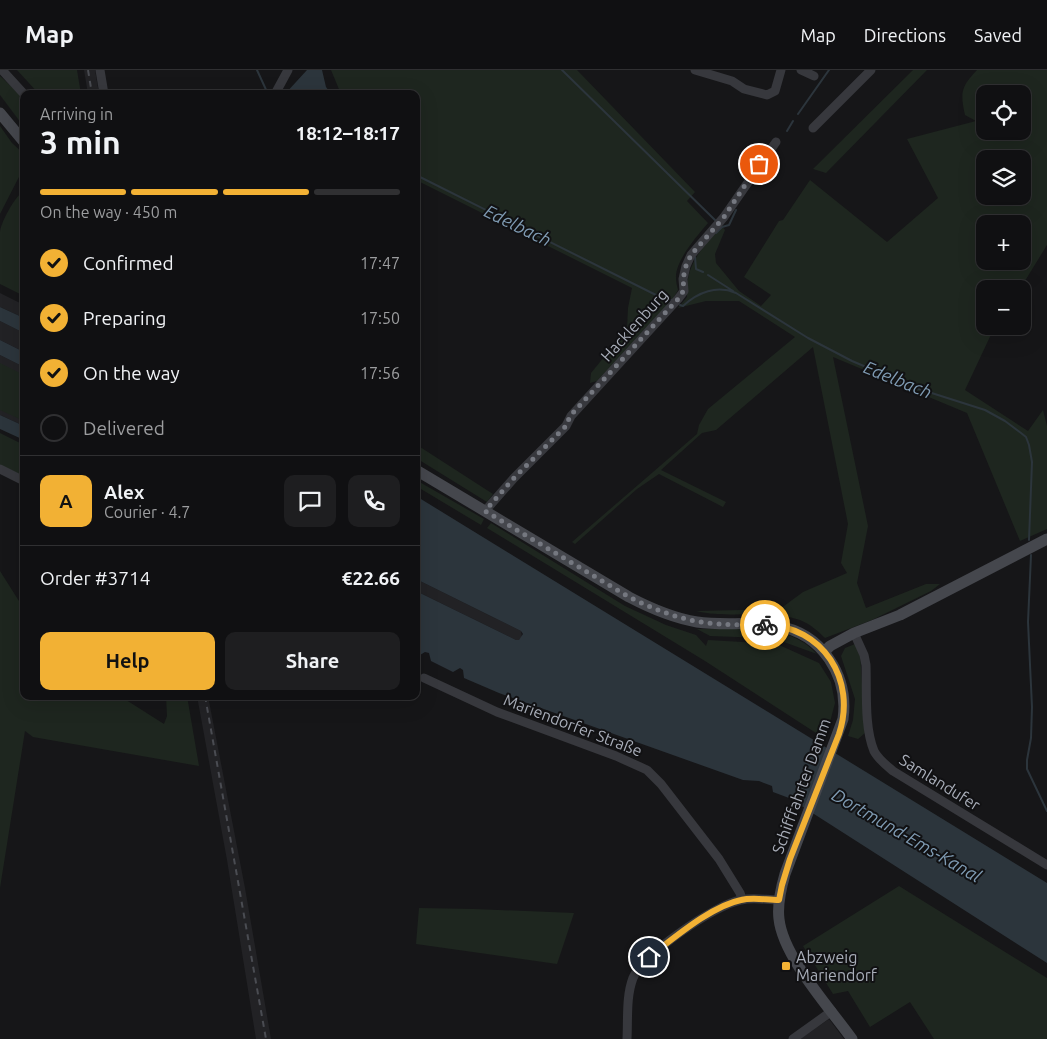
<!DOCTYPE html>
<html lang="en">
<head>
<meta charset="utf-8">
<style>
	body { margin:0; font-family:Ubuntu,sans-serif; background:#1e1e20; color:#f1f3f6; height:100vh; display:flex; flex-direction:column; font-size:19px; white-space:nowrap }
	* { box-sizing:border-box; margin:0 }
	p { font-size:16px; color:#9c9d9f }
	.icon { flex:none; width:28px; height:28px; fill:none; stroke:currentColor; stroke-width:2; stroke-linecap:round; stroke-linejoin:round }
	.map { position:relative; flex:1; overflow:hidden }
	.details { position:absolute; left:20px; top:20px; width:400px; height:610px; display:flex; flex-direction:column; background:#101012; border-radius:10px; box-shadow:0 5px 20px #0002,0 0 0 1px #303032 }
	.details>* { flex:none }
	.fabs { position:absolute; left:976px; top:15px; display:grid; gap:10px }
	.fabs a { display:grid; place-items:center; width:55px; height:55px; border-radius:10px; background:#101012; box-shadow:0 5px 20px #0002,0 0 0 1px #303032; font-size:25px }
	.pin { position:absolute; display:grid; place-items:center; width:42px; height:42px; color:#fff; margin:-21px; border:2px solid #fff; border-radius:50%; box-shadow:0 1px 5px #0007 }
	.courier { position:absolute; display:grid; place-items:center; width:50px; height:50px; margin:-25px; border:4px solid #f2b134; border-radius:50%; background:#fff; color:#222; box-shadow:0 1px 6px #0007 }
	.headline em { font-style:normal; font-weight:700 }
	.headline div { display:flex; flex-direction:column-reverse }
	.headline { display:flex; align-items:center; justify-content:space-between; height:85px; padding:0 20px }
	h1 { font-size:32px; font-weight:700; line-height:38px }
	.bar { display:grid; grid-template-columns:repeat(4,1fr); gap:8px 5px; align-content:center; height:60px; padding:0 20px }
	.bar i { height:6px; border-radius:4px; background:#303032 }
	.bar .active { background:#f2b134 }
	.bar p { grid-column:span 4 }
	.line { display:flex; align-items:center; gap:12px; padding:0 20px; border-top:1px solid #303032 }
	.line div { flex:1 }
	.round { display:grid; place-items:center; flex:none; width:52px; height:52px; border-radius:10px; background:#1e1e20 }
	ol { padding:0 20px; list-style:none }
	li { display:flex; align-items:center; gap:15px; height:55px }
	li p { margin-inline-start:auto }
	li .icon { padding:5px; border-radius:50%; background:#f2b134; color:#111; stroke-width:4 }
	li:last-child { color:#9c9d9f }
	li i { width:28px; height:28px; border:2px solid #303032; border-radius:50% }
	.primary-button { display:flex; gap:10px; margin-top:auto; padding:10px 20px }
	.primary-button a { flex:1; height:58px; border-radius:10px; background:#f2b134; color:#111; font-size:20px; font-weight:700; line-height:58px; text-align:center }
	.primary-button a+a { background:#1e1e20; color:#f1f3f6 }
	header { display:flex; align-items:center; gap:30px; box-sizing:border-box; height:70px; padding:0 25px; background:#101012; border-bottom:1px solid #303032 }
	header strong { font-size:24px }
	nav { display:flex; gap:28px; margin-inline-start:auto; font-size:18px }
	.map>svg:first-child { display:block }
	.built { fill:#222225 }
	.green { fill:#1e261f; fill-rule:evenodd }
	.water { fill:#2c353c }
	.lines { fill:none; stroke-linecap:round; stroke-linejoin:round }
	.stream { stroke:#2c353c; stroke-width:2 }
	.street { stroke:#37383d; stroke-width:9 }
	.secondary { stroke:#45474d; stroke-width:11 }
	.rail { stroke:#4a4c52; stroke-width:2; stroke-dasharray:6 5; stroke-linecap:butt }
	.done { stroke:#757880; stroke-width:5; stroke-dasharray:0 9 }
	.route { stroke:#f2b134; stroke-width:6 }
	.poi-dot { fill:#f2b134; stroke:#111113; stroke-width:2 }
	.labels { text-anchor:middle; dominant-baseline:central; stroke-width:4; stroke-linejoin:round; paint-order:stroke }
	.street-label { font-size:16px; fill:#a8adb8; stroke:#111113 }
	.poi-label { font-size:16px; fill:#a8adb8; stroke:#111113; text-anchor:start }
	.water-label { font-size:18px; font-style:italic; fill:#7f9bb3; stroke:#111113 }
</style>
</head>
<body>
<header>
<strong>Map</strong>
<nav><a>Map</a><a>Directions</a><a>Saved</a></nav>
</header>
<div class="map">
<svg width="1047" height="969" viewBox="0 0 1047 969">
	<rect width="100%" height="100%" fill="#161618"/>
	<path class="built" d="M84 0H95L99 24H88Z
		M0 223 24 235V248L0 237Z
		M0 251 24 263V282L0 270Z
		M0 285 24 297V356L0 345Z
		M416 509 521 561 522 567 519 570H516L416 521Z
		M197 626H208L245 818 271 969H256L227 790Z
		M829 949 844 969H800Z"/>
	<path class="green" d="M17 0H77L81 24H39Z
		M331 0H577L695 122 687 131 708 153C697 166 675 191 676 208 676 212 677 216 678 220L673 229 597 311 590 313 591 303 627 259 628 238 632 218 416 110V24H341Z
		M913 0H927L826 103 813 99Z
		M977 0H1047V175L1020 219H985V256H995L965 320 1028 361 1043 340 1047 356V459L1020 471 967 343 833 287 868 456 857 513 866 538 926 514H940L931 521 872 550 825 568C818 561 810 554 800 550 770 539 728 549 696 541L780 539 803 522 847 503 841 493 848 454 813 277 716 360 702 363 661 400 726 432 723 437 659 404 637 419 575 474 572 472 697 364 699 355 708 339 795 267 739 231H706L678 238 687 227C685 194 702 178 722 156L725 160 715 184 716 193 739 221 761 236 771 225 744 207 779 151 783 150 810 110 887 172 938 128 907 69 976 51 965 45C960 22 961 17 977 0ZM985 24H1022V61H985ZM985 89H1022V126H985ZM985 154H1022V191H985Z
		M0 6 24 28V57L0 25Z
		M0 56 12 73 24 84V102L22 101 0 144Z
		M24 121V226L0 214C0 197 0 179 0 162 1 152 15 126 24 121Z
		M0 293 24 305V351L0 340Z
		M0 363 24 375V403L19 404 0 395Z
		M416 374 417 375 493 424 487 432 416 388Z
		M416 410 484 449 481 455 416 416Z
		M491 453 625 536 666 555 696 565 706 576 708 570 777 574 819 593 831 612 835 633 829 656H822L816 663 705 591 487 458Z
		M0 501 24 539V626H124L123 628 164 654 167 646 166 626H187L199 696 33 667 25 661 0 818Z
		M697 559C737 559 787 551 817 584L781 571 766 568 710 566Z
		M855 574 860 581 865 663 858 669 848 666 853 650 855 629 841 586 845 578Z
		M899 816 1047 908V969H934L910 932 870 957 848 921 833 924 803 876Z
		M419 838 474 839 574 843 557 894 416 874Z"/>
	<path class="water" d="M307 0H322L326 17 331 24H285Z
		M0 237 24 248V263L0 251Z
		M0 270 24 282V297L0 285Z
		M0 345 24 356V370L0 359Z
		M416 426 1047 813V893L789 728 773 722 772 716 759 711 743 710 499 623 464 608 463 600 460 598 453 602 431 591 429 583 425 582 420 585 416 584V521L516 570H519L523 564 521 561 416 509Z"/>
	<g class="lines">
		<path class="stream" d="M257 0 268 24
			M562 0 716 151
			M798 44 829 0
			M787 61 793 51
			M416 105 666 230H672
			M716 163 722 157 729 155 736 140
			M695 187 696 199 703 202
			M708 205 733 221
			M680 235 683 236C698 222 717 215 736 223L808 268 852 291 916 318 985 340 1005 351 1021 363 1026 367 1029 375 1032 392 1029 470
			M1031 485 1028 552 1032 637 1031 668 1027 690V699L1047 741"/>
		<path class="street" d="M2 0 24 24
			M100 0 104 24
			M695 0 732 11 744 19 767 25 775 21 781 0
			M801 0 814 6
			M275 24 288 0
			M813 58 871 0
			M0 399 24 411
			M485 441 514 408 566 356 571 346 678 229 684 221 683 209 686 196 691 185 724 147 776 72
			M854 563 864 585 866 595C867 621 864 657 874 681 878 689 886 695 893 701L1047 795
			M424 608 497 642 616 686 647 700 661 714 719 789 740 823 742 829
			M627 969C628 949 626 926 633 908 642 885 716 834 741 830 754 827 766 830 779 830
			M793 969 832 941"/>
		<path class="secondary" d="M0 43 24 72
			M416 400 629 527C650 538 673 548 697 552 724 556 751 551 777 556 822 563 849 606 843 649L785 804C781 818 777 834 779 849 783 887 830 938 852 969
			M824 582 830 576 854 563 900 545 1047 469"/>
		<path class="rail" d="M88 0 92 24
			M205 626 266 969"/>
	</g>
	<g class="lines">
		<path class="done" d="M759 94 724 147 691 185 686 196 683 209 684 220 678 229 570 346 566 356 514 408 485 441 629 527C657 541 686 552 718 554 733 555 749 555 765 555"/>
		<path class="route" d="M649 887C673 869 711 836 741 830 753 827 766 830 779 830L782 815 790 789 839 664C857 610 823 556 765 555"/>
	</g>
	<rect class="poi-dot" x="781" y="891" width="10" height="10" rx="2.5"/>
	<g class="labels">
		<g class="street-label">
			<text transform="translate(634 255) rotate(-48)">Hacklenburg</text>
			<text transform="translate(573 655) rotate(21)">Mariendorfer Straße</text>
			<text transform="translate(940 712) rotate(32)">Samlandufer</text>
			<text transform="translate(801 716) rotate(-70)">Schifffahrter Damm</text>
		</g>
		<g class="poi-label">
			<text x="796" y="887">Abzweig<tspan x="796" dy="18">Mariendorf</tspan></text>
		</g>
		<g class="water-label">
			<text transform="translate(518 155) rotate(26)">Edelbach</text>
			<text transform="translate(898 309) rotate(22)">Edelbach</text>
			<text transform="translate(907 765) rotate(30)">Dortmund-Ems-Kanal</text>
		</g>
	</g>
</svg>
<div class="fabs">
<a><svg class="icon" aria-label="locate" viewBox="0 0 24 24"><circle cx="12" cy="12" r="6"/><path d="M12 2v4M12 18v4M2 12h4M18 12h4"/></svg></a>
<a><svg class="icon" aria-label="layers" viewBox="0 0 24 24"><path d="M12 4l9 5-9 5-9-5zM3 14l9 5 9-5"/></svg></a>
<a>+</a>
<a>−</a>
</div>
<div class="pin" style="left:759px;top:94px;background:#ea580c"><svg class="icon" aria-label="bag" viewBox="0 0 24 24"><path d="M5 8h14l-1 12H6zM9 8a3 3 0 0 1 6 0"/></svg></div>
<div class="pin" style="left:649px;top:887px;background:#1f2937"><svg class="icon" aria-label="home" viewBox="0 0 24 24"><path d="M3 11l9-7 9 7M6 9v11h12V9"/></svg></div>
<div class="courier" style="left:765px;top:555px"><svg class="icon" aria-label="bike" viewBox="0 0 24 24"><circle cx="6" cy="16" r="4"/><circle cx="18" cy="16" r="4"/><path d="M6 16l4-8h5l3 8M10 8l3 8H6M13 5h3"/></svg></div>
<section class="details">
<div class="headline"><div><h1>3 min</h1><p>Arriving in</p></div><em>18:12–18:17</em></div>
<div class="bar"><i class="active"></i><i class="active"></i><i class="active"></i><i></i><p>On the way · 450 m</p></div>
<ol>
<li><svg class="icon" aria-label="check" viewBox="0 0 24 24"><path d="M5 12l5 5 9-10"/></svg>Confirmed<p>17:47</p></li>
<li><svg class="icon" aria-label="check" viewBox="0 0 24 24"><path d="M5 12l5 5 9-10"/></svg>Preparing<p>17:50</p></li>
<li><svg class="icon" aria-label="check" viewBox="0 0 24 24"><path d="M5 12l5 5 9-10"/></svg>On the way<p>17:56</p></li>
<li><i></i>Delivered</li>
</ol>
<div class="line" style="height:90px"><b class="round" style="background:#f2b134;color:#111">A</b><div><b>Alex</b><p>Courier · 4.7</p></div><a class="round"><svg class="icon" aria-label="chat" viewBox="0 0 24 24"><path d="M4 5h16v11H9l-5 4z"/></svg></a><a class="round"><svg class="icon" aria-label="phone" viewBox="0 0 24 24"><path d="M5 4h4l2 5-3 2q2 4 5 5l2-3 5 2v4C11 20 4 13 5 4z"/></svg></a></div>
<div class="line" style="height:65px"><div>Order #3714</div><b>€22.66</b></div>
<div class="primary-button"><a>Help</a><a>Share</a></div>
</section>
</div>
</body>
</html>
